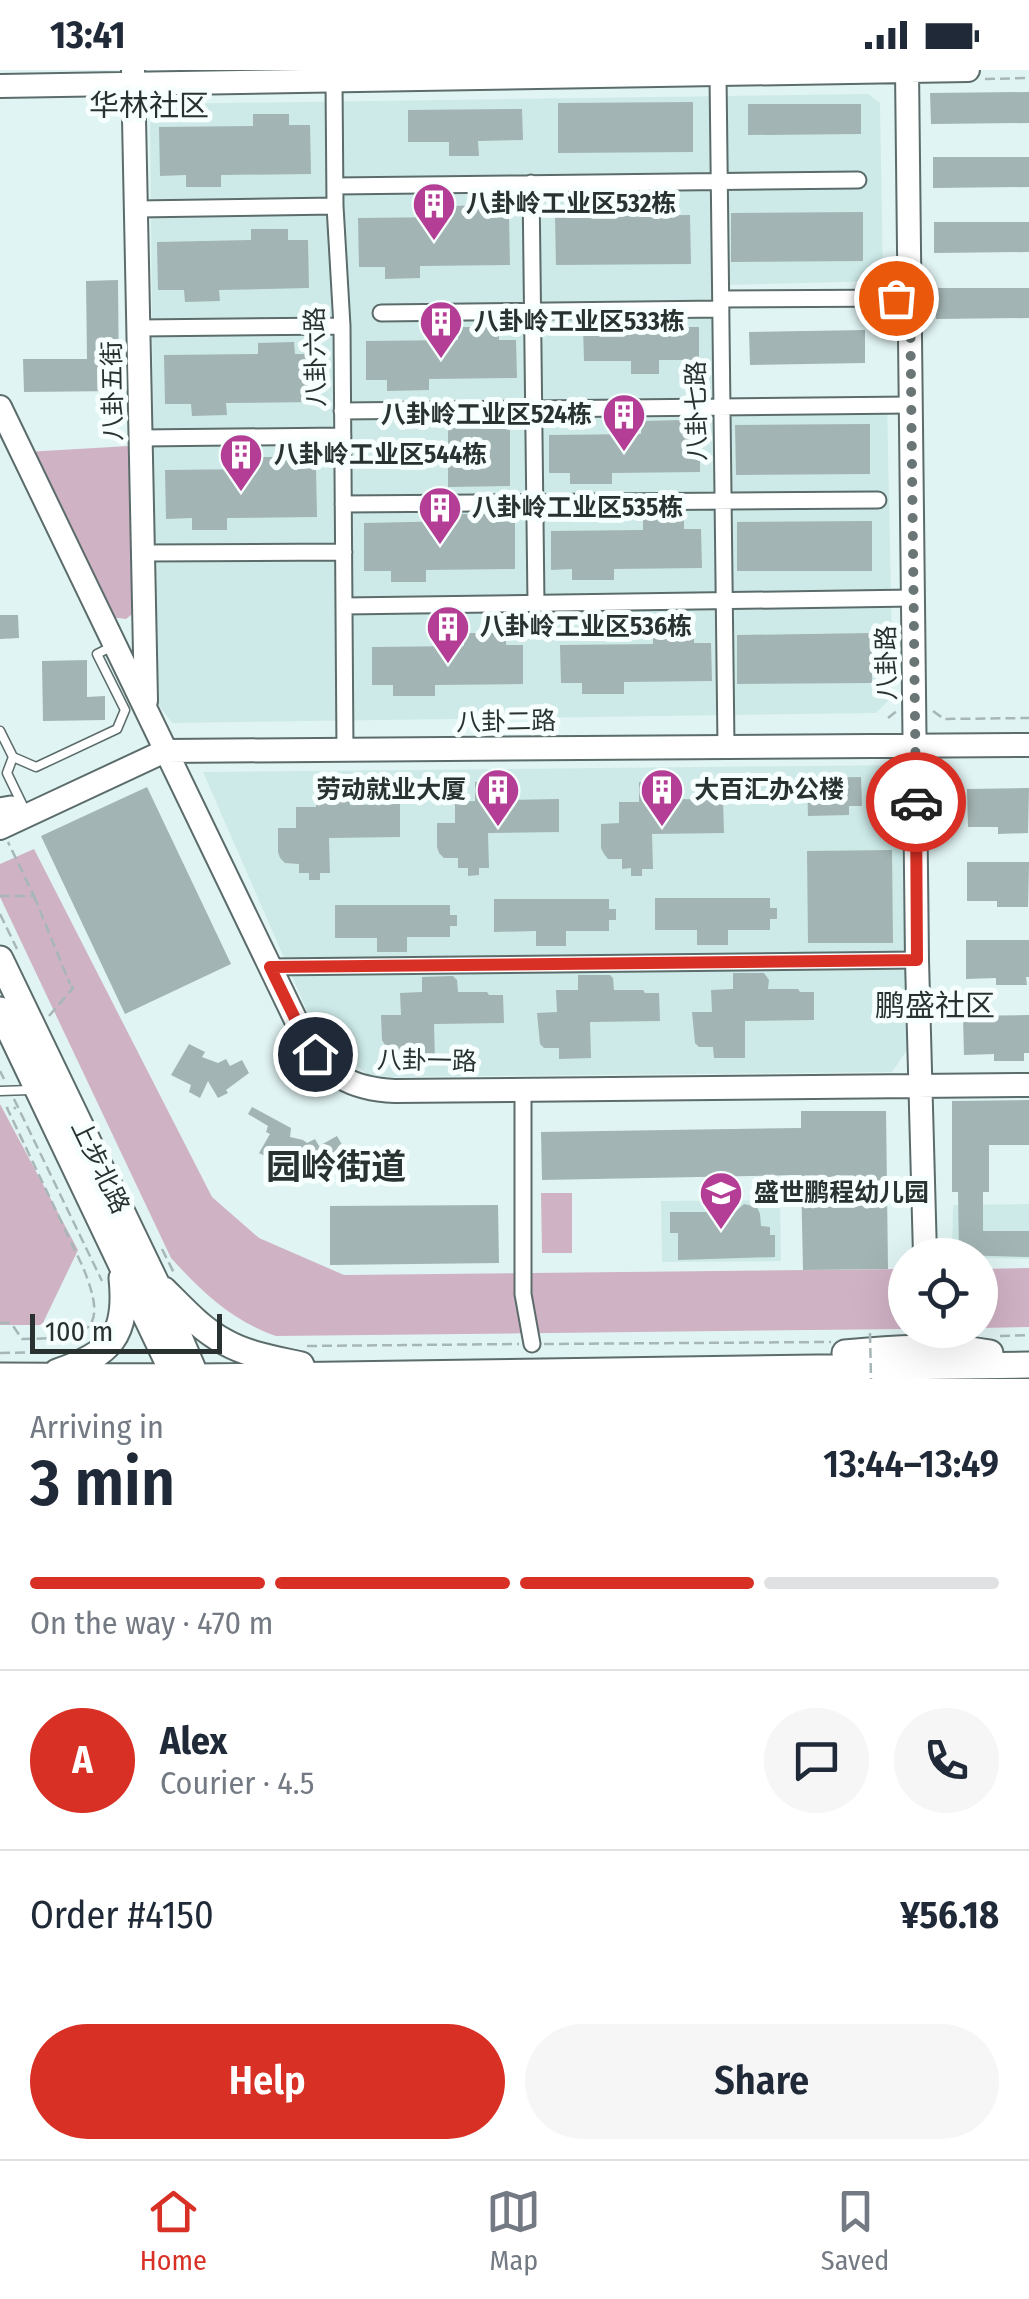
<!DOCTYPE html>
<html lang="en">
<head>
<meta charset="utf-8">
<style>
	body { margin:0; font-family:"Fira Sans Condensed","Noto Sans SC",sans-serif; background:#f6f6f7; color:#1f2937; height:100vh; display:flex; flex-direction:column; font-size:38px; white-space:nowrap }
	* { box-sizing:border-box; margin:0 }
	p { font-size:32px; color:#747a83 }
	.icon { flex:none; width:55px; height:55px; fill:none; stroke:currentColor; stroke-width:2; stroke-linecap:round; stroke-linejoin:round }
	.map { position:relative; height:1309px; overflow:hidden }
	.details { display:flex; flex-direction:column; background:#fff; flex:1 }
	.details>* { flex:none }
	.buttons { position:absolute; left:888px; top:1168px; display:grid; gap:20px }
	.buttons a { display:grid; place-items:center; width:110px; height:110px; border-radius:50%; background:#fff; box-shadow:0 10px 40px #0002; font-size:50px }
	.scale { position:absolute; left:30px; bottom:25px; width:192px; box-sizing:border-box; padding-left:10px; border:5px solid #2a3131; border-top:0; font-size:28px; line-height:35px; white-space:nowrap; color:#2a3131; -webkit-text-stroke:8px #f6fefe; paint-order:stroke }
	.pin { position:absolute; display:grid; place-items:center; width:85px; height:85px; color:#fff; margin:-42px; border:5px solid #fff; border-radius:50%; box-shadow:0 2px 10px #0007 }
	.courier { position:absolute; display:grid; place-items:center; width:100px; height:100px; margin:-50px; border:8px solid #d93025; border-radius:50%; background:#fff; color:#222; box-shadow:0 2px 12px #0007 }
	.summary em { font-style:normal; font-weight:600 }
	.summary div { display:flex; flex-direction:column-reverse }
	.summary { display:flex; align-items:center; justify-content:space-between; height:170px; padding:0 30px }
	h1 { font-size:65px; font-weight:600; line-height:75px }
	.bar { display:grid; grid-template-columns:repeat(4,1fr); gap:15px 10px; align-content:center; height:120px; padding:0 30px }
	.bar i { height:12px; border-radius:8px; background:#e0e1e3 }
	.bar .current { background:#d93025 }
	.bar p { grid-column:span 4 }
	.line { display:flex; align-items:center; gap:25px; padding:0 30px; border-top:2px solid #e0e1e3 }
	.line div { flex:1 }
	.round { display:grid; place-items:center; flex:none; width:105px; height:105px; border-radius:52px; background:#f6f6f7 }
	.primary-button { display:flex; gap:20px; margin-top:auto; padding:20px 30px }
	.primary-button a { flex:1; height:115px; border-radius:60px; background:#d93025; color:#fff; font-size:40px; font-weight:600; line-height:115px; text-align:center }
	.primary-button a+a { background:#f6f6f7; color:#1f2937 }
	.status { display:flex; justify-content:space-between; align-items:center; height:70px; padding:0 50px; background:#fff; direction:ltr }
	.status svg { height:28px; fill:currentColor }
	.menu { display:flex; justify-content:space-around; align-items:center; height:140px; border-top:2px solid #e0e1e3; background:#fff; font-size:28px; color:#747a83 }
	.menu a { display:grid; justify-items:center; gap:5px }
	.menu .current { color:#d93025 }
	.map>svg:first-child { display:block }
	.built { fill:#cdeae8 }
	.green { fill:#d0b2c5 }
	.building { fill:#a2b4b3 }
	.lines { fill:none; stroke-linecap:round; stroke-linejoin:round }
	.lane-casing { stroke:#5b6c6b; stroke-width:11 }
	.street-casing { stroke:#5b6c6b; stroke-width:19 }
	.secondary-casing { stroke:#5b6c6b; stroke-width:26 }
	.primary-casing { stroke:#5b6c6b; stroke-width:29 }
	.path { stroke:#a7b7b7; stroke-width:2.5; stroke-dasharray:10 5; stroke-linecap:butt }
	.lane { stroke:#fff; stroke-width:8 }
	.street { stroke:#fff; stroke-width:15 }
	.secondary { stroke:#fff; stroke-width:22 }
	.primary { stroke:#fff; stroke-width:25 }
	.path-bridge { stroke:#a7b7b7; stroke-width:2.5; stroke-dasharray:10 5; stroke-linecap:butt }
	.done { stroke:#6a7575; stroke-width:10; stroke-dasharray:0 18 }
	.route { stroke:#d93025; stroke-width:12 }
	.labels { text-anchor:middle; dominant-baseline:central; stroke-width:10; stroke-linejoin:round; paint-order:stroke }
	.poi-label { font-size:25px; font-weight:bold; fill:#2a3131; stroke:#f6fefe; text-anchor:start }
	.street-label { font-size:25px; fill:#2a3131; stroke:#f6fefe }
	.quarter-label { font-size:30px; fill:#2a3131; stroke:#f6fefe }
	.district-label { font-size:35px; font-weight:bold; fill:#2a3131; stroke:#f6fefe }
</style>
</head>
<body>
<div class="status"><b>13:41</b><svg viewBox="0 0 49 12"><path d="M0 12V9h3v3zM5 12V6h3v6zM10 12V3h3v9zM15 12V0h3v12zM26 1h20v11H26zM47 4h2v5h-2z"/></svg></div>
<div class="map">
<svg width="1029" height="1309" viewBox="0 0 1029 1309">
	<rect width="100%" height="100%" fill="#e0f4f3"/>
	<path class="built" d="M868 24 880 33 883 211 726 215 730 333 887 330 893 626 876 643 172 653 156 632 150 54 157 34Z
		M900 695 907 980 892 1002 371 1007 319 968 203 702Z
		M780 1130 781 1191 662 1192 661 1131Z
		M1029 1134V1189L980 1188V1185H952L953 1135Z"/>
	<path class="green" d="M129 376 136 541 126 549 110 547 26 382Z
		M34 779 212 1127 259 1168 344 1205 905 1199V1259L276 1266C232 1251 201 1221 171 1188L0 827V794Z
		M0 1034 78 1180 42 1255H0Z
		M541 1123H572V1183H542Z
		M1029 1198V1257L980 1258V1199Z"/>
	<path class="building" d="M1029 22V53L931 54 930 23Z
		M693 32V82L558 83V33Z
		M748 34H861V64L748 65Z
		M522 39 523 70 478 71 479 86H449V72H408V40Z
		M253 44H289V55H310L311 104 221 105V117H186V105L160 106 159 57 253 56Z
		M933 87H1029V117L933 118Z
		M488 135 489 147 509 146 510 195 420 196V208L385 209V197H359L358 148 452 147V136Z
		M863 142V191L731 192V143Z
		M690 145 691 194 556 195 555 146Z
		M934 152H1029V182L934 183Z
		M251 159H288V170H308L309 218 219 220 220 231 185 232 184 220H158L157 172 251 170Z
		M118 210 119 321 24 322 23 289H87L86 211Z
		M935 218H1029V248L936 249Z
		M458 257H499V270H516L517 308 429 309V320L387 321V310H366V271L458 270Z
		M583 257H699V290H659V304H631V291H584Z
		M865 260V293L750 295 749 262Z
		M294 272 295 284H315L316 332 226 333 227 345 192 346 191 334H165L164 285 258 284V273Z
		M683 350V363H700V402L612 403V414H570V403H549V365L641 364V351Z
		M870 354V404L736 405 735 355Z
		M448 355H510V416L448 417Z
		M259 387H295V398H316L317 447 227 448V460H192V448L166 449 165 400 259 399Z
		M458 444H494V451L515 450V499L426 500V512H391V501H364V453L458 451Z
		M643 447H684V459H701L702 498 614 499V510H572V499L551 500V461L643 460Z
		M872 451V501H737V452Z
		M0 545H18L19 568 0 569Z
		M694 560V573H711L712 611 624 612V624H582V613H561L560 575 653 574V561Z
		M464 563H506V575H523V614L435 615V626H393V615H372V577L464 576Z
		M872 563V613L737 614V565Z
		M87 590V627L105 626V650L43 651 42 591Z
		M861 707 862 736H849V745L808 746 807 708Z
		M664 710H672L676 714 677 729 723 730 724 763 652 764 653 799H642V806H631V798L622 799V789H608L604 784 601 778V754L619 753V732H639V712L657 714Z
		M509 711V730L559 729V762L488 763 489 798H479V805L468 806V798H458V788H444L439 783 437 777V753H455V732L475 731V712Z
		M350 716V735L400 734V767L329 768 330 803H320V810H309V803H299V794L285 793 280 788 278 782V758H296V737H316V717Z
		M147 717 231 894 125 944 41 766Z
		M1029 718 1028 763 998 764V757H968L967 719Z
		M892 780 893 873H808L807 781Z
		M967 792H1029L1028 837H997V831H967Z
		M655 828H770V838H777V849H770V860H728V875H697V860H655Z
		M494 829H609V839H616V850H609V861H566V876H536V861L494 862Z
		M335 835H450V845H457V856H450V867H407V882H377V868H335Z
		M966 870H1029V907H1026L1027 915H996V908L966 909Z
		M733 903H764L769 910 768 919H798L800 922H814V950L745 951V988H714L713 977H699L695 973 692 942H712L711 920 733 919Z
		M578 905H610L613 908 614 920H643L645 923H659L660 951 590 952 591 988 559 989V978H544L540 974 537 943 557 942 556 920H578Z
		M453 906 457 910 458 922H487L489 925H503L504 953 434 954 435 991H403V980H388L382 970 381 945H401L400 923 422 922V907Z
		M1029 945V983H1024V991H994V984L964 985 963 946Z
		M189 974 205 982 202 987 218 993 226 989 230 996 242 990 249 1003 226 1020 228 1023 218 1028 208 1011 200 1028 189 1022 191 1015 171 1005Z
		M1029 1030V1075H989V1122H983V1161H1029V1187L959 1185 958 1122H952V1031Z
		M252 1037 291 1058 290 1067 303 1070 307 1073 315 1069 319 1076 337 1066 344 1078 327 1090 329 1092 315 1100 317 1103 307 1109 297 1092 289 1109 278 1103 280 1094 259 1083 270 1064 266 1062 268 1056 248 1044Z
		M801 1041H886L888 1199 803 1200 801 1105 542 1110 541 1062 801 1058Z
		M744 1134 757 1137 760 1144 761 1156 770 1157V1165H775V1187L678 1190V1163H670V1142H735Z
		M498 1135 499 1193 330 1195V1136Z"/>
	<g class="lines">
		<g class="lane-casing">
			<path id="lane" d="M0 661 13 687 36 697 117 659 125 640 97 584 113 576
				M13 687 7 703 22 734
				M0 1021 30 1020"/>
		</g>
		<g class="street-casing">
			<path id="street" d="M718 5 726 677
				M334 11 335 136 342 256 345 682
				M531 113 536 534
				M335 116 858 110
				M137 139 335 136
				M721 229 910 228
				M381 243 721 239
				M140 258 342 256
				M342 341 911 335
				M141 368 343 366
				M343 434 878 430
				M143 483 344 482
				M344 536 914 528
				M270 897 917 890
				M523 1018V1224L532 1274"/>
		</g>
		<g class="secondary-casing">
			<path id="secondary" d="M133 0 146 631
				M907 0 917 890 925 1185
				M0 16 968 0
				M0 337 304 967C328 1005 350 1019 395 1021L1029 1015
				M0 758 165 681 1029 675"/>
		</g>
		<g class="primary-casing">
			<path id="primary" d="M0 741 11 739
				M0 889 156 1213 197 1309
				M0 940 176 1309
				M164 1220C183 1239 201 1259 225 1272 248 1285 275 1289 301 1295
				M845 1283C893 1278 942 1275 990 1283
				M57 1302C111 1284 128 1266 122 1208
				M0 1306 197 1307 1029 1295"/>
		</g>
		<path class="path" d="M985 9 1029 8
			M933 641 944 649 1029 648
			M888 648 898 640
			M0 826H34L8 772
			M0 844 17 879
			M49 946 73 918 70 914
			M0 1001 4 1009
			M14 1029 102 1211
			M162 1179 174 1203
			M0 1253H11L22 1269C85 1268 112 1266 82 1195L7 1038H16
			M1000 1266 1029 1265
			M544 1274 831 1272
			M307 1276 519 1274
			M0 1283 53 1282"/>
		<use href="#lane" class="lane"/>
		<use href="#street" class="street"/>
		<use href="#secondary" class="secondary"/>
		<use href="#primary" class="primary"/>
		<path class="path-bridge" d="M34 826 70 914
			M870 1263 871 1309"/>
	</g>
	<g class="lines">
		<path class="done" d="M896 228H910L916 732"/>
		<path class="route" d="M315 984 304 967 270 897 917 890 916 732"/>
	</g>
	<defs>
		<g id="building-pin" transform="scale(2.25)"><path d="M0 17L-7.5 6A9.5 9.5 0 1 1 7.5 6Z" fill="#b43e95" stroke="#f6fefe"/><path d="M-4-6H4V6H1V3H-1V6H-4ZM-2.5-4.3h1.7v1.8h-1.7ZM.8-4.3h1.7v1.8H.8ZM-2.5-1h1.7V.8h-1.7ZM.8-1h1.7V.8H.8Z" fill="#fff"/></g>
		<g id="school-pin" transform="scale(2.25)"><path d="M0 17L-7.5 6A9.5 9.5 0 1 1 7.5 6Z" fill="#b43e95" stroke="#f6fefe"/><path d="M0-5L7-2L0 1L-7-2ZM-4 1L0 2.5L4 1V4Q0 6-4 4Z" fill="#fff"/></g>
	</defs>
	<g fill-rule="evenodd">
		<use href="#building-pin" x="434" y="134"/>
		<use href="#building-pin" x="441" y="252"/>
		<use href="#building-pin" x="624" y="345"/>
		<use href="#building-pin" x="241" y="385"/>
		<use href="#building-pin" x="440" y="438"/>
		<use href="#building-pin" x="448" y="557"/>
		<use href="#building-pin" x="498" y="720"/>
		<use href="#building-pin" x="662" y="720"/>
		<use href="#school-pin" x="721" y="1123"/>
	</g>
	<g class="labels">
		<g class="poi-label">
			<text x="466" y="134">八卦岭工业区532栋</text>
			<text x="474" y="252">八卦岭工业区533栋</text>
			<text x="592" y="345" text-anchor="end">八卦岭工业区524栋</text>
			<text x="274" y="385">八卦岭工业区544栋</text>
			<text x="472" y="438">八卦岭工业区535栋</text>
			<text x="480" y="557">八卦岭工业区536栋</text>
			<text x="466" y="720" text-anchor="end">劳动就业大厦</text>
			<text x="694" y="720">大百汇办公楼</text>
			<text x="754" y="1123">盛世鹏程幼儿园</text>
		</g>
		<g class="street-label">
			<text transform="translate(316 287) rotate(-91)">八卦六路</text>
			<text transform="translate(113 321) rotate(-91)">八卦五街</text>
			<text transform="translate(697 341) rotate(-91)">八卦七路</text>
			<text transform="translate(887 593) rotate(-91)">八卦路</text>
			<text transform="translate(506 652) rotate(-1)">八卦二路</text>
			<text transform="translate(427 991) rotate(1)">八卦一路</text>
			<text transform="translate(100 1097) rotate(64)">上步北路</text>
		</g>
		<g class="quarter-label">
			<text x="149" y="36">华林社区</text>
			<text x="935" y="936">鹏盛社区</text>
		</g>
		<g class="district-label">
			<text x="336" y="1097">园岭街道</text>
		</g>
	</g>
</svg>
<div class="buttons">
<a><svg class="icon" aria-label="locate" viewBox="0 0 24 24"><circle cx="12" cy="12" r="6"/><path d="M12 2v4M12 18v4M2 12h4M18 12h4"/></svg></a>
</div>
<div class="scale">100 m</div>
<div class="pin" style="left:896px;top:228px;background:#ea580c"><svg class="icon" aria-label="bag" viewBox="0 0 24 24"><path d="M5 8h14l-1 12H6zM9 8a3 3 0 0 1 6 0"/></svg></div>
<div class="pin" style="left:315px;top:984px;background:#1f2937"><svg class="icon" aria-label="home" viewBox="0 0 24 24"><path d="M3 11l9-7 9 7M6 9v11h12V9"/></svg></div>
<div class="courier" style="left:916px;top:732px"><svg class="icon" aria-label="car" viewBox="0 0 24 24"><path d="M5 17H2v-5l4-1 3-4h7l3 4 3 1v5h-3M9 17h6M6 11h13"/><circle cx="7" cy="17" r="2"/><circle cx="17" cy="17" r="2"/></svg></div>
</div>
<section class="details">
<div class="summary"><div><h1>3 min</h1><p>Arriving in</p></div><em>13:44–13:49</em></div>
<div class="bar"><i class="current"></i><i class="current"></i><i class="current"></i><i></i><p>On the way · 470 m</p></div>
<div class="line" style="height:180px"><b class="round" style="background:#d93025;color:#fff">A</b><div><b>Alex</b><p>Courier · 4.5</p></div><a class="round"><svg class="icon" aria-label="chat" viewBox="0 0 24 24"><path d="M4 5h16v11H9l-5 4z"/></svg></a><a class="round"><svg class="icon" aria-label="phone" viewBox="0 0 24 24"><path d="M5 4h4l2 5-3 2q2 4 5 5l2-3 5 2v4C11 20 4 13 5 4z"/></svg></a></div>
<div class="line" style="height:130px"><div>Order #4150</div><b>¥56.18</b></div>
<div class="primary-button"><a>Help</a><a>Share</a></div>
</section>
<nav class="menu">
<a class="current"><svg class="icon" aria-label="home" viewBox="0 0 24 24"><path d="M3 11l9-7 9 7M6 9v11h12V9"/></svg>Home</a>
<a><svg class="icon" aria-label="map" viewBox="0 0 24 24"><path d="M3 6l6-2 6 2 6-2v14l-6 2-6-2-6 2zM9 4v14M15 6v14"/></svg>Map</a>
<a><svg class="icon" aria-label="saved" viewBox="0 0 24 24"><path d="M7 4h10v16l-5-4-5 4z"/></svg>Saved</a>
</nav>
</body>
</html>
